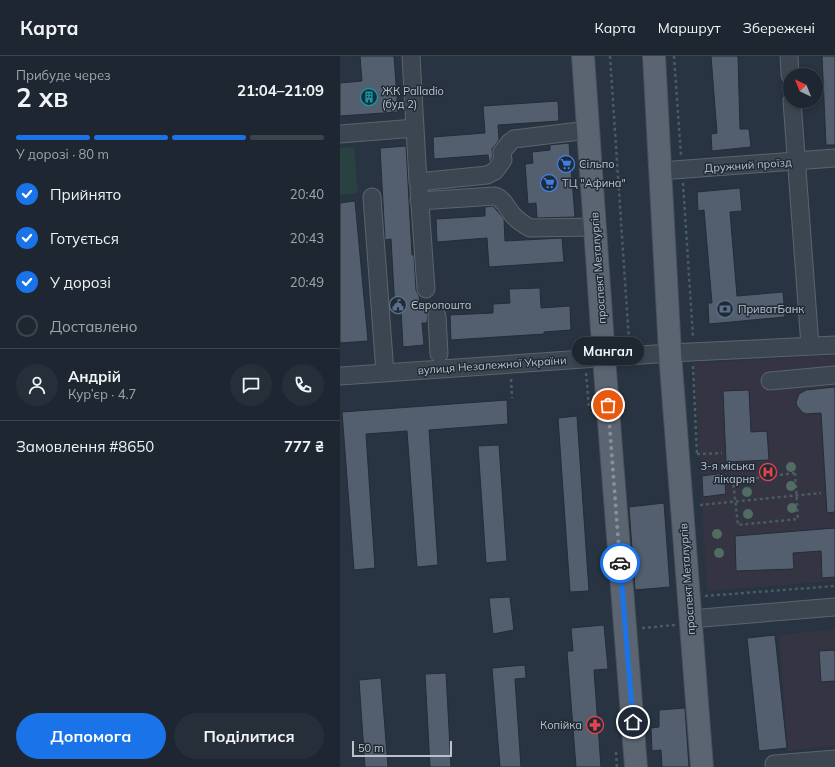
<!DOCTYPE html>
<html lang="uk">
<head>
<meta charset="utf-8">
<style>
	body { margin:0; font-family:Mulish,sans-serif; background:#262f39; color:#f1f3f6; height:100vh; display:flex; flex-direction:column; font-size:15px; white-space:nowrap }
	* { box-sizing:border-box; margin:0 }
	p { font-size:13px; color:#a1a5ab }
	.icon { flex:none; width:22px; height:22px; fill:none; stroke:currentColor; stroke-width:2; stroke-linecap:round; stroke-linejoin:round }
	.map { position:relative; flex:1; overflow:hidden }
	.details { display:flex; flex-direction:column; background:#1e2731; width:340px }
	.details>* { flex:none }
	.needle { width:26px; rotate:317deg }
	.controls { position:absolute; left:443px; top:12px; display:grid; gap:8px }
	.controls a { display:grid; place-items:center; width:40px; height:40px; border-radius:50%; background:#1e2731; box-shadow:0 2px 6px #0003,0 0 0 1px #3c444d; font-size:20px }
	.scale { position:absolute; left:12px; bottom:10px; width:100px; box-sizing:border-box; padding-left:4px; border:2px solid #b9c1cb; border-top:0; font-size:11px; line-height:14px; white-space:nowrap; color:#b9c1cb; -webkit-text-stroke:3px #212b36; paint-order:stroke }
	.pin { position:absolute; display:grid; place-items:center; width:34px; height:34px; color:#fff; margin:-17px; border:2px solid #fff; border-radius:50%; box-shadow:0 1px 4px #0007 }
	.courier { position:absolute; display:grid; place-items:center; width:40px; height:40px; margin:-20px; border:3px solid #1a73e8; border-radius:50%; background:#fff; color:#222; box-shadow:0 1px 5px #0007 }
	.bubble { position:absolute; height:28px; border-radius:14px; background:#1e2731; box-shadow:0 2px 6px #0003,0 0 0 1px #3c444d; font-size:13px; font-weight:700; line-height:28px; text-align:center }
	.head em { font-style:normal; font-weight:700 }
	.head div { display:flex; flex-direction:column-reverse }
	.head { display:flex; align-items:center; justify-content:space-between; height:68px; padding:0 16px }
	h1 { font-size:26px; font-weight:700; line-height:30px }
	.bar { display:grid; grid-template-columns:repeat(4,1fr); gap:6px 4px; align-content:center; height:48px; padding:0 16px }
	.bar i { height:5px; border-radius:3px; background:#3c444d }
	.bar .active { background:#1a73e8 }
	.bar p { grid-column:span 4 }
	.line { display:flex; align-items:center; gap:10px; padding:0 16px; border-top:1px solid #3c444d }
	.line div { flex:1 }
	.round { display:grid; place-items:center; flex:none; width:42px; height:42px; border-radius:21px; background:#262f39 }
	ol { padding:0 16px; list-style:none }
	li { display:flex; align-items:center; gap:12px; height:44px }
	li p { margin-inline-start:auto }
	li .icon { padding:4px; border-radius:50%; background:#1a73e8; color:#fff; stroke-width:4 }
	li:last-child { color:#a1a5ab }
	li i { width:22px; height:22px; border:2px solid #3c444d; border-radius:50% }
	.primary-button { display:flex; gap:8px; margin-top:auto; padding:8px 16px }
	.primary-button a { flex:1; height:46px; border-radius:24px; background:#1a73e8; color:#fff; font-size:16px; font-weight:700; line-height:46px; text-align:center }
	.primary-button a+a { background:#262f39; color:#f1f3f6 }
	header { display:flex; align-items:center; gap:24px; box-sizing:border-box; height:56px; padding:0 20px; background:#1e2731; border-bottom:1px solid #3c444d }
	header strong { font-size:19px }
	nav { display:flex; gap:22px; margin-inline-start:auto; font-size:14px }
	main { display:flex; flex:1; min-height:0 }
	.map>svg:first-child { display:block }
	.medical { fill:#353442 }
	.green { fill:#2a4142 }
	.building { fill:#535f6e; stroke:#232d38 }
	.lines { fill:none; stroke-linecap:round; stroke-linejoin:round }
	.minor-casing { stroke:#5a646e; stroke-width:19 }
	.major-casing { stroke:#464f5a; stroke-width:24 }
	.path { stroke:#485d5f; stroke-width:2.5; stroke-dasharray:3 3; stroke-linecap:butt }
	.minor { stroke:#3c4651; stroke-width:17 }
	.major { stroke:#5b6571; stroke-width:22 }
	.tree { fill:#516c60 }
	.done { stroke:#86909b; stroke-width:4; stroke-dasharray:0 7.2 }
	.route { stroke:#1a73e8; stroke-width:5 }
	.labels { text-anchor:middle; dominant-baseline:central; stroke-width:3; stroke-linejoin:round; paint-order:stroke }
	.poi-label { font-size:11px; fill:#b9c1cb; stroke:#212b36; text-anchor:start }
	.street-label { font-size:11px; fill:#b9c1cb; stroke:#212b36 }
</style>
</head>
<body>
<header>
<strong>Карта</strong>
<nav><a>Карта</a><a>Маршрут</a><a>Збережені</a></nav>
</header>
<main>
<section class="details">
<div class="head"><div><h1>2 хв</h1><p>Прибуде через</p></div><em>21:04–21:09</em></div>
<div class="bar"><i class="active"></i><i class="active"></i><i class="active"></i><i></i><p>У дорозі · 80 m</p></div>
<ol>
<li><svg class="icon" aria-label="check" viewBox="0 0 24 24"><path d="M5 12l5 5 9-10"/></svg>Прийнято<p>20:40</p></li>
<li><svg class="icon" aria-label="check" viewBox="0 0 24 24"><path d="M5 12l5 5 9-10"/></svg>Готується<p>20:43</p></li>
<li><svg class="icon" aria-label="check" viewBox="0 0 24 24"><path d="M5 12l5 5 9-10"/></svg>У дорозі<p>20:49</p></li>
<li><i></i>Доставлено</li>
</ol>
<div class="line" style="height:72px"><a class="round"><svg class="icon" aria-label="person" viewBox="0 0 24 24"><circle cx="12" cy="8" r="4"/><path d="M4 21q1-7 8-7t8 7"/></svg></a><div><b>Андрій</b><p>Кур’єр · 4.7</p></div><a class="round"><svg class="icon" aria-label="chat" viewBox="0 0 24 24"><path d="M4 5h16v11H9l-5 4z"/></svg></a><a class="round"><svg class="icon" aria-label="phone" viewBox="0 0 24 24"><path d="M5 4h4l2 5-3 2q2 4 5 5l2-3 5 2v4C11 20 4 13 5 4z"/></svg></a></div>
<div class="line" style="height:52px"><div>Замовлення #8650</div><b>777 ₴</b></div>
<div class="primary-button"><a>Допомога</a><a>Поділитися</a></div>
</section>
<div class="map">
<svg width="495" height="711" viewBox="0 0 495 711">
	<rect width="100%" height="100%" fill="#283441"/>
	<path class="medical" d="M495 299V525L367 535 354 307Z
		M495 573V690L448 695 439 579Z"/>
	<path class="green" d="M14 91 18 137 0 139V92Z"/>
	<path class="building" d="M20 0H54L58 56 0 60V27L22 25Z
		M371 0H398L400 73H409L411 91 372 95 371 78 377 77Z
		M482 0H495V89H486Z
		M218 45 219 65 158 69 159 84 152 93 153 101 149 107 148 99 94 103 93 81 145 77 143 50Z
		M229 87 235 161 197 162 196 147 188 148 185 108 193 107 192 96 210 94V89Z
		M66 90 72 199H74L76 234 79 240 80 249 92 248V251L88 256 87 267H82L84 289 63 291 61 253 55 254 51 183 45 184 40 92Z
		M400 132 402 155 390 156 397 240 443 236 445 261 369 268 368 247H372L364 154 358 155 357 136Z
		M15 145 28 285 0 287V147Z
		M153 150 164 163 165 185 222 182 224 206 149 211 147 182 97 186 96 163 145 160V151Z
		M200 232 201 252 230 250 231 274 204 276V278L111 284 110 259 153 257V248L170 247 169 233Z
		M495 331V456L487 457 481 357 466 358 462 356 457 350 456 346 459 338 466 334Z
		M409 334 411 376 427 375 429 404 386 406 383 335Z
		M167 344 168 368 89 374 98 509 77 511 67 375 26 378 35 512 14 514 2 356Z
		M237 360 249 535 230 536 218 362Z
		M159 389 167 505 146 507 138 390Z
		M384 417 386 438 363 441 362 420Z
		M324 447 330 531 295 534 289 451Z
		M495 472V521L482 522 481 495 453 497 454 513 396 515 395 480Z
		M170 541 174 574 153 578 149 542Z
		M264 569 268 613 254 614 261 711H236L227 595H233L231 572Z
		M435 579 447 692 419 695 407 582Z
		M495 594V625L481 626 479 595Z
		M185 609 186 622 175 623 181 711H160L152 612Z
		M106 617 111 711H90L85 618Z
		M41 622 48 711H25L19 624Z
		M345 652 349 711H322L321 694 312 695 311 672 319 671V654Z"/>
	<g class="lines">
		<g class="minor-casing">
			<path id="minor" d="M449 0 450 19
				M452 45 470 290
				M75 72 78 126 147 119 155 115 163 104 162 96 170 86 174 83 248 74
				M0 78 75 72 71 0
				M320 115 495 102
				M79 134 86 233
				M32 141 45 317
				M79 145 155 140C164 143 166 151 172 158 177 164 183 168 190 172L255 171
				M97 260 99 298
				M0 320 330 297 495 289
				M430 325 495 319
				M350 563 495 551
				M434 708 495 703"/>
		</g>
		<g class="major-casing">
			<path id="major" d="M243 0 264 302 296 711
				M314 0 330 297 362 711"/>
		</g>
		<path class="path" d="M270 0 289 285
			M334 0 341 100
			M343 127 353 281
			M353 310 357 399
			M246 317 249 352
			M171 323 172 342
			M357 398 382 397
			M455 417 458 463 398 469 393 425Z
			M360 449 481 437
			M365 540 495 530
			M302 572 335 569
			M276 696 277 711"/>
		<use href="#minor" class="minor"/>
		<use href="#major" class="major"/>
	</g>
	<g class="tree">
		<circle cx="451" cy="411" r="5"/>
		<circle cx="451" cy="430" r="5"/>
		<circle cx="407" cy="436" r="5"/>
		<circle cx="452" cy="452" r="5"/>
		<circle cx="408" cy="458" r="5"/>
		<circle cx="377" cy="478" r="5"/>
		<circle cx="379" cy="497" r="5"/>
	</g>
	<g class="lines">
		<path class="done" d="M268 349 280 507"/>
		<path class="route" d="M280 507 293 666"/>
	</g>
	<defs>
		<g id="building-ring" transform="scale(0.9)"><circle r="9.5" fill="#212b36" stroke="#0f9aa8" stroke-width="1.5"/><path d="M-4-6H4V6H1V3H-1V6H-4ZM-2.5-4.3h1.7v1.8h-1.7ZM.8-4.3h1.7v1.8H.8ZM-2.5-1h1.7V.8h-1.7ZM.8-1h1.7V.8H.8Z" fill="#0f9aa8"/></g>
		<g id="supermarket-ring" transform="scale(0.9)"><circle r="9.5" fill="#212b36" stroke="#3f7fe0" stroke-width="1.5"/><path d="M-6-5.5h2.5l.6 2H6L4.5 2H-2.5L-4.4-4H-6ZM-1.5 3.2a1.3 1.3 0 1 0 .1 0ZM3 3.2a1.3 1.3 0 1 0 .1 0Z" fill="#3f7fe0"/></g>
		<g id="civic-ring" transform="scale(0.9)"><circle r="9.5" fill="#212b36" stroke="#5c6f8a" stroke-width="1.5"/><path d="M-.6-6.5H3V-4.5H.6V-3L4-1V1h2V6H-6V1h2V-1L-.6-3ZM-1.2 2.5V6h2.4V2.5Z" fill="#5c6f8a"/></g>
		<g id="bank-ring" transform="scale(0.9)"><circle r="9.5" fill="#212b36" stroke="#5c6f8a" stroke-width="1.5"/><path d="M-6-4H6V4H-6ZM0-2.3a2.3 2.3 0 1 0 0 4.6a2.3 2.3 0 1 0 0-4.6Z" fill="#5c6f8a"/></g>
		<g id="hospital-ring" transform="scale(0.9)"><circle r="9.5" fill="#212b36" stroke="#e0444e" stroke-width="1.5"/><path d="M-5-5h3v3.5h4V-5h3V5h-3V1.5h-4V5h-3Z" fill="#e0444e"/></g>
		<g id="pharmacy-ring" transform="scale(0.9)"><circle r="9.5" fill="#212b36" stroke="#e0444e" stroke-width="1.5"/><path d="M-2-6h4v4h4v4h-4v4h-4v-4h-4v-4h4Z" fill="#e0444e"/></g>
	</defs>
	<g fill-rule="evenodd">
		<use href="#building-ring" x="29" y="41"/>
		<use href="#supermarket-ring" x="226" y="108"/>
		<use href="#supermarket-ring" x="209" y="127"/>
		<use href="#civic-ring" x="58" y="249"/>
		<use href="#bank-ring" x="385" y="253"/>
		<use href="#hospital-ring" x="428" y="416"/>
		<use href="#pharmacy-ring" x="255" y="669"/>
	</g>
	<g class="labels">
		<g class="poi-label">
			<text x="42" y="35">ЖК Palladio<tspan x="42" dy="13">(буд 2)</tspan></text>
			<text x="239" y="108">Сільпо</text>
			<text x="222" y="127">ТЦ "Афина"</text>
			<text x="71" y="249">Європошта</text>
			<text x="398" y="253">ПриватБанк</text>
			<text x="415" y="410" text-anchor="end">3-я міська<tspan x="415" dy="13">лікарня</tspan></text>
			<text x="242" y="669" text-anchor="end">Копійка</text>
		</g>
		<g class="street-label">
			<text transform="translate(408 109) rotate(-4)">Дружний проїзд</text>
			<text transform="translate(258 212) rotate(-94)">проспект Металургів</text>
			<text transform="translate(152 309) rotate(-4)">вулиця Незалежної України</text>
			<text transform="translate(347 523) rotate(-94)">проспект Металургів</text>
		</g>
	</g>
</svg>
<div class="controls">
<a><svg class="needle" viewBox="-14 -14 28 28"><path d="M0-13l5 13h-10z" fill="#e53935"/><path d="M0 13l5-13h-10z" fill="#a1a5ab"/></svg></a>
</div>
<div class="scale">50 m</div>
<div class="pin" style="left:268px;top:349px;background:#ea580c"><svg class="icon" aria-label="bag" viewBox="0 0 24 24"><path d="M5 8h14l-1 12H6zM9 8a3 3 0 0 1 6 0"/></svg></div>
<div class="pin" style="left:293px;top:666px;background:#1f2937"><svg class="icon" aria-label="home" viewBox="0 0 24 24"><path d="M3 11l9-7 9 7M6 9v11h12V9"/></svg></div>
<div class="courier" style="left:280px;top:507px"><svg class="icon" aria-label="car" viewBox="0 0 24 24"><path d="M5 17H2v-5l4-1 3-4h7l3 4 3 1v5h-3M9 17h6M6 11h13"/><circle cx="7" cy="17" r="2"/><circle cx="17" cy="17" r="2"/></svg></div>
<div class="bubble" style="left:232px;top:281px;width:72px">Мангал</div>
</div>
</main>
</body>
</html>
